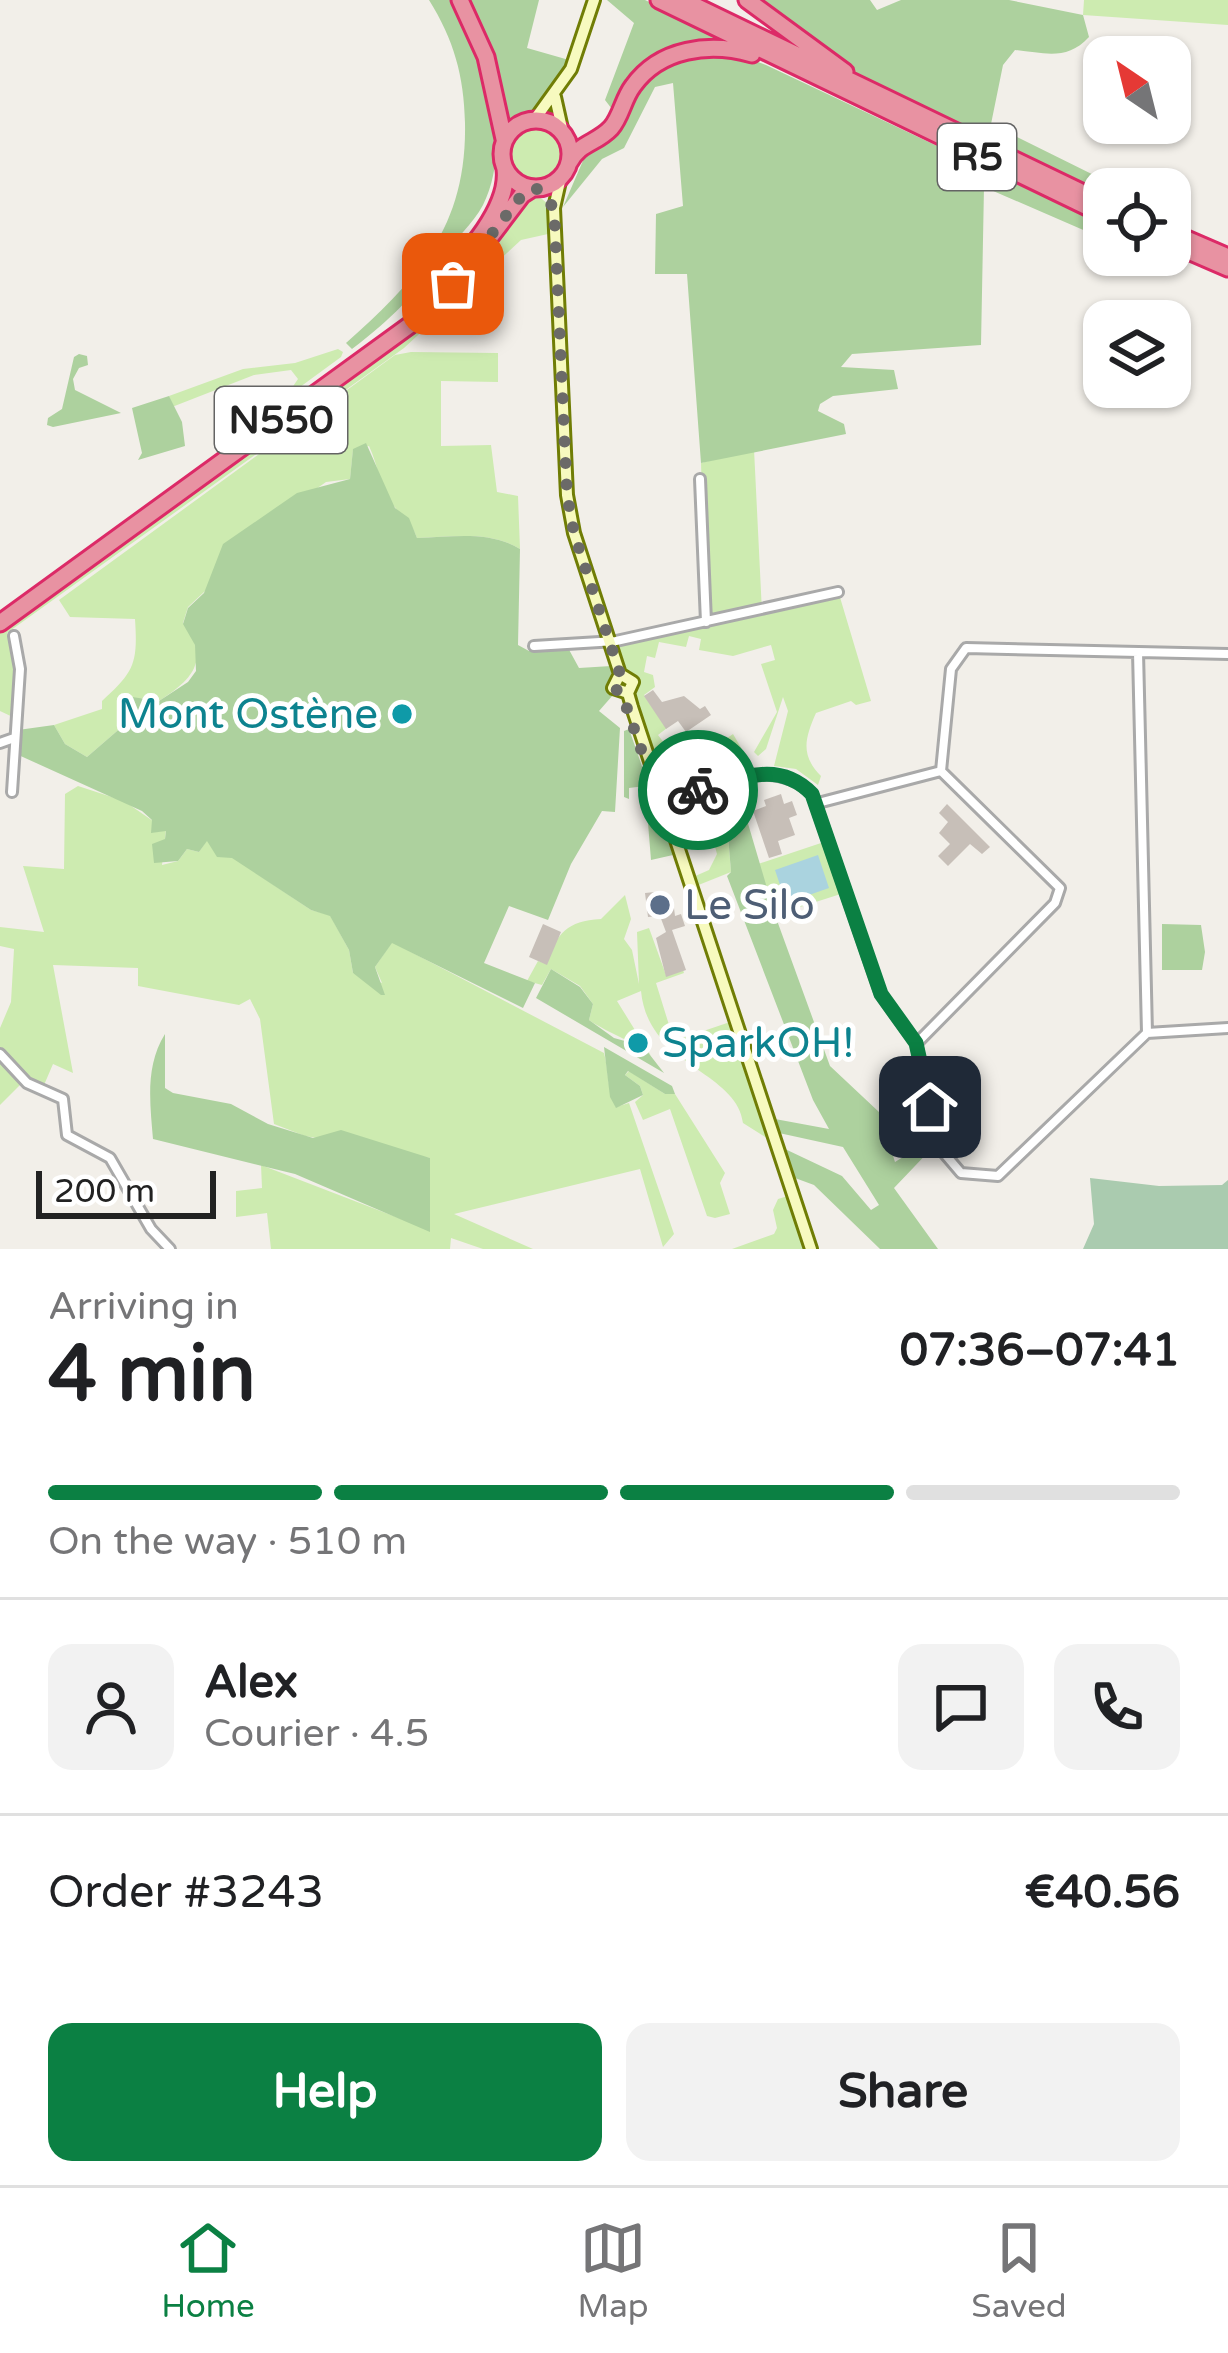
<!DOCTYPE html>
<html lang="en">
<head>
<meta charset="utf-8">
<style>
	body { margin:0; font-family:"Varela Round",sans-serif; background:#f2f2f2; color:#202124; height:100vh; display:flex; flex-direction:column; font-size:45px; white-space:nowrap }
	* { box-sizing:border-box; margin:0 }
	p { font-size:39px; color:#757577 }
	.icon { flex:none; width:66px; height:66px; fill:none; stroke:currentColor; stroke-width:2; stroke-linecap:round; stroke-linejoin:round }
	.map { position:relative; height:1249px; overflow:hidden }
	.sheet { display:flex; flex-direction:column; background:#fff; flex:1 }
	.sheet>* { flex:none }
	.needle { width:78px; rotate:325deg }
	.tools { position:absolute; left:1083px; top:36px; display:grid; gap:24px }
	.tools a { display:grid; place-items:center; width:108px; height:108px; border-radius:24px; background:#fff; box-shadow:0 3px 9px #0004; font-size:60px }
	.scale { position:absolute; left:36px; bottom:30px; width:180px; box-sizing:border-box; padding-left:12px; border:6px solid #222; border-top:0; font-size:33px; line-height:42px; white-space:nowrap; color:#222; -webkit-text-stroke:9px #fff; paint-order:stroke }
	.pin { position:absolute; display:grid; place-items:center; width:102px; height:102px; color:#fff; margin:-51px; border-radius:24px; box-shadow:0 6px 18px #0006 }
	.courier { position:absolute; display:grid; place-items:center; width:120px; height:120px; margin:-60px; border:9px solid #0b8043; border-radius:50%; background:#fff; color:#222; box-shadow:0 3px 15px #0007 }
	.head em { font-style:normal; font-weight:700 }
	.head div { display:flex; flex-direction:column-reverse }
	.head { display:flex; align-items:center; justify-content:space-between; height:204px; padding:0 48px }
	h1 { font-size:78px; font-weight:700; line-height:90px }
	.bar { display:grid; grid-template-columns:repeat(4,1fr); gap:18px 12px; align-content:center; height:144px; padding:0 48px }
	.bar i { height:15px; border-radius:9px; background:#e0e0e0 }
	.bar .on { background:#0b8043 }
	.bar p { grid-column:span 4 }
	.line { display:flex; align-items:center; gap:30px; padding:0 48px; border-top:3px solid #e0e0e0 }
	.line div { flex:1 }
	.round { display:grid; place-items:center; flex:none; width:126px; height:126px; border-radius:24px; background:#f2f2f2 }
	.action { display:flex; gap:24px; margin-top:auto; padding:24px 48px }
	.action a { flex:1; height:138px; border-radius:24px; background:#0b8043; color:#fff; font-size:48px; font-weight:700; line-height:138px; text-align:center }
	.action a+a { background:#f2f2f2; color:#202124 }
	.menu { display:flex; justify-content:space-around; align-items:center; height:168px; border-top:3px solid #e0e0e0; background:#fff; font-size:33px; color:#757577 }
	.menu a { display:grid; justify-items:center; gap:6px }
	.menu .on { color:#0b8043 }
	.map>svg:first-child { display:block }
	.grass { fill:#cdebb0 }
	.forest { fill:#add19e }
	.cemetery { fill:#aacbaf }
	.water { fill:#aad3df }
	.building { fill:#c7bfb8 }
	.lines { fill:none; stroke-linecap:round; stroke-linejoin:round }
	.street-casing { stroke:#a9a9a9; stroke-width:14 }
	.secondary-casing { stroke:#707d05; stroke-width:16 }
	.highway-casing { stroke:#dc2a67; stroke-width:21 }
	.street { stroke:#fff; stroke-width:8 }
	.secondary { stroke:#f7fabf; stroke-width:10 }
	.highway { stroke:#e892a2; stroke-width:15 }
	.done { stroke:#6b6a68; stroke-width:12; stroke-dasharray:0 21.6 }
	.route { stroke:#0b8043; stroke-width:15 }
	.culture-dot { fill:#0f9aa8; stroke:#fff; stroke-width:4.5 }
	.service-dot { fill:#5c6f8a; stroke:#fff; stroke-width:4.5 }
	.labels { text-anchor:middle; dominant-baseline:central; stroke-width:10; stroke-linejoin:round; paint-order:stroke }
	.shield { fill:#fff; stroke:#646464; stroke-width:3 }
	.shield-label { font-size:39px; font-weight:bold; fill:#222 }
	.culture-label { font-size:42px; fill:#0d838f; stroke:#fff; text-anchor:end }
	.service-label { font-size:42px; fill:#4e5e75; stroke:#fff; text-anchor:start }
</style>
</head>
<body>
<div class="map">
<svg width="1228" height="1249" viewBox="0 0 1228 1249">
	<rect width="100%" height="100%" fill="#f2efe9"/>
	<path class="grass" d="M1084 0H1228V25L1083 15Z
		M507 153a29 29 0 1 1 58 0a29 29 0 1 1-58 0Z
		M535 193 549 205 548 234 521 240 404 348 7 633 17 651V719L0 711V623L383 346 525 198Z
		M338 349 343 352 341 357 285 398 298 379 291 370 254 375 172 407 169 396 243 369 295 363Z
		M411 352 498 353V382L441 381V446L491 445 497 492 518 496 520 549C489 530 452 537 417 538 411 521 403 518 393 505 380 488 378 465 369 446L353 450 350 479 326 482 309 494 188 607 183 623C212 661 191 680 159 701L142 698 124 725 87 757 65 744 54 725 102 709V701C134 672 138 664 135 619L70 617 59 600 395 355Z
		M754 449 762 612 706 622 701 463Z
		M839 594 871 701 856 705 851 701 816 713C805 738 800 755 821 776L818 785 796 769 774 766 788 711 783 697 766 749 758 756 754 752 777 712 761 664 775 660 771 645 733 656 699 650 701 639 689 636 686 647 659 642 655 658 647 656 644 672 653 675 655 687 644 695 667 728 658 735 693 781 691 788 673 794 664 789 633 699 636 680 623 666 617 643Z
		M733 734 750 763 705 780 685 748 700 738 711 749Z
		M78 786 124 801 166 830 162 865 178 861 187 849 199 852 207 840 311 910 330 915 349 950 353 973 382 983 375 967 392 942 604 1053C609 1071 607 1092 616 1107L629 1103 674 1234 663 1247 640 1169 454 1214 533 1249H483L451 1238 450 1249H271L267 1213 236 1217V1191L262 1188 261 1165 430 1230V1158L305 1136 274 1124 260 1019 250 999 239 1005 138 986V968L53 965 73 1073 53 1064 44 1085 28 1077 0 1105V1028L11 1002 14 949 0 946V927L44 932 23 866 64 869 65 794Z
		M739 786V793L725 799 731 872 696 886 693 877 709 870 717 854 714 843 725 837 718 815 677 827 675 809Z
		M830 840 847 892 775 915 758 864Z
		M625 895 631 919 624 939 632 950 639 984 637 932 649 928 666 975 683 970 684 973 656 983 674 1041 730 1022 770 1140 743 1123C737 1071 648 1066 641 991L617 1001 651 1056C641 1044 607 1033 589 1020L593 1004 580 986 551 969 542 985 527 981 538 961 544 963C559 933 566 921 601 919Z
		M629 1071 665 1094H675L725 1173 720 1183 730 1214 715 1218 707 1216 670 1109 643 1120 635 1102 643 1095 640 1086 625 1075Z
		M788 1196 805 1249H732L774 1234 777 1228 773 1210 778 1199Z"/>
	<path class="forest" d="M429 0H455C485 58 514 143 483 205 473 224 455 239 443 256 412 297 394 317 352 349L346 343C419 278 467 226 465 123 464 76 454 40 429 0Z
		M464 0H539L527 48 569 60 535 110 511 119 502 112Z
		M607 0H645L738 44 665 56 615 113 605 100 634 23Z
		M753 0H870L877 10 901 0H1009L1083 15 1089 37C1067 61 1045 53 1015 50L1003 65 991 124 1122 189H1104V195L883 90 818 50Z
		M703 53 745 57 766 65 1104 225V239L984 187 981 345 852 354 841 367 894 370 898 389 833 396 820 404 818 411 844 424 846 434 701 463 687 274H655L656 214 683 206 673 83 655 87 624 148 602 159 563 207 585 156 607 141 632 95 662 65Z
		M79 354 87 356 88 365 79 368 73 379 75 390 121 413 53 427 47 425 48 418 62 409 74 357Z
		M169 396 182 422 185 446 138 460 142 453 132 408Z
		M366 443 395 508 409 518 417 538C452 537 489 530 520 549L518 645 529 651 567 646 579 668 611 666 613 695 599 711 620 728 615 812 602 811 571 864 548 920 509 906 484 963 535 983 523 1008 392 943 375 967 385 995H381L353 973 349 950 330 916 311 910 232 858 217 857 207 841 199 852 187 849 178 861 154 863 152 844 165 839 166 831 151 833 152 820 142 811 14 753 18 730 54 725 65 744 87 757 124 725 132 697 159 701 188 682 196 671 195 645 183 624 188 608 204 593 223 544 297 493 350 479 353 449Z
		M629 729 673 855 651 860 645 786 629 788V799L624 797V731Z
		M739 793 775 915 830 1066 879 1112 895 1162 932 1139 934 1146 894 1188 938 1249H880L814 1185 795 1178 785 1149 842 1176 871 1210 879 1205 843 1147 779 1133 775 1119 829 1129 813 1100 727 876 731 872 725 798Z
		M1162 924 1201 925 1205 952 1202 970H1162Z
		M551 969 580 987 593 1004 589 1020 614 1038 643 1046 664 1073 536 998Z
		M165 1034V1088L173 1093 231 1104 268 1124 313 1138 341 1130 430 1158V1232L295 1174 153 1139C150 1103 145 1066 165 1034Z
		M604 1047 672 1086 675 1094H665L628 1071 625 1075 640 1086 643 1095 616 1108 610 1097Z"/>
	<path class="cemetery" d="M1090 1178 1159 1186 1222 1185 1228 1180V1249H1083L1094 1224Z"/>
	<path class="water" d="M818 855 829 888 786 903 775 870Z"/>
	<path class="building" d="M653 690 662 702 684 696 700 709 705 706 711 715 686 732 678 721 666 729 644 696Z
		M781 794 784 804 792 801 797 815 789 818 795 835 778 841 782 854 769 858 753 811 766 806 764 800Z
		M947 804 990 847 982 854 970 844 948 866 938 856 950 844 939 833 948 822 939 813Z
		M655 892 656 902 673 900 675 916 681 914 685 926 672 930 686 970 666 977 656 938 666 932 660 916 648 917 645 893Z
		M543 924 561 932 547 965 529 957Z"/>
	<g class="lines">
		<g class="street-casing">
			<path id="street" d="M700 479 706 622
				M534 646 616 641 838 592
				M0 743 14 738
				M941 771 951 669 966 648 1228 654
				M12 792 20 669 14 636
				M663 800C711 787 773 754 812 794L881 995 916 1043 938 1146 961 1173 998 1176 1147 1033 1138 652
				M818 803 941 771 1060 888 1055 903 917 1043
				M1147 1033 1228 1028
				M0 1054 27 1083 63 1099 67 1135 110 1158 151 1229 170 1249"/>
		</g>
		<g class="secondary-casing">
			<path id="secondary" d="M555 97 563 133
				M535 119 571 69 594 0
				M561 177 554 208 567 495 574 533 620 674
				M620 674 633 682 628 693 632 707 811 1249
				M620 674 613 688 628 693"/>
		</g>
		<g class="highway-casing">
			<path id="highway" d="M460 0 486 57 504 139
				M659 0 1104 215
				M683 0 1104 203
				M747 0 845 72
				M502 154a34 34 0 1 1 68 0a34 34 0 1 1-68 0Z
				M569 163C580 142 596 144 611 128 621 117 623 99 633 86 660 48 710 42 752 54
				M1170 232 1228 257
				M1170 243 1228 268
				M436 287C462 259 510 210 505 169
				M0 623 410 325 465 270 522 195 533 188"/>
		</g>
		<use href="#street" class="street"/>
		<use href="#secondary" class="secondary"/>
		<use href="#highway" class="highway"/>
	</g>
	<g class="lines">
		<path class="done" d="M453 284 522 195 536 188 554 208 567 495 574 533 620 674 614 688 622 694 659 801 698 790"/>
		<path class="route" d="M698 790C740 779 778 759 812 794L881 994 916 1043 930 1107"/>
	</g>
	<g class="culture-dot">
		<circle cx="402" cy="714" r="12"/>
		<circle cx="638" cy="1043" r="12"/>
	</g>
	<circle class="service-dot" cx="660" cy="905" r="12"/>
	<g class="labels">
		<g class="shield">
			<rect x="938" y="124" width="78" height="66" rx="9"/>
			<rect x="215" y="387" width="132" height="66" rx="9"/>
		</g>
		<g class="shield-label">
			<text x="977" y="157">R5</text>
			<text x="281" y="420">N550</text>
		</g>
		<g class="culture-label">
			<text x="378" y="714">Mont Ostène</text>
			<text x="662" y="1043" text-anchor="start">SparkOH!</text>
		</g>
		<g class="service-label">
			<text x="684" y="905">Le Silo</text>
		</g>
	</g>
</svg>
<div class="tools">
<a><svg class="needle" viewBox="-14 -14 28 28"><path d="M0-13l5 13h-10z" fill="#e53935"/><path d="M0 13l5-13h-10z" fill="#757577"/></svg></a>
<a><svg class="icon" aria-label="locate" viewBox="0 0 24 24"><circle cx="12" cy="12" r="6"/><path d="M12 2v4M12 18v4M2 12h4M18 12h4"/></svg></a>
<a><svg class="icon" aria-label="layers" viewBox="0 0 24 24"><path d="M12 4l9 5-9 5-9-5zM3 14l9 5 9-5"/></svg></a>
</div>
<div class="scale">200 m</div>
<div class="pin" style="left:453px;top:284px;background:#ea580c"><svg class="icon" aria-label="bag" viewBox="0 0 24 24"><path d="M5 8h14l-1 12H6zM9 8a3 3 0 0 1 6 0"/></svg></div>
<div class="pin" style="left:930px;top:1107px;background:#1f2937"><svg class="icon" aria-label="home" viewBox="0 0 24 24"><path d="M3 11l9-7 9 7M6 9v11h12V9"/></svg></div>
<div class="courier" style="left:698px;top:790px"><svg class="icon" aria-label="bike" viewBox="0 0 24 24"><circle cx="6" cy="16" r="4"/><circle cx="18" cy="16" r="4"/><path d="M6 16l4-8h5l3 8M10 8l3 8H6M13 5h3"/></svg></div>
</div>
<section class="sheet">
<div class="head"><div><h1>4 min</h1><p>Arriving in</p></div><em>07:36–07:41</em></div>
<div class="bar"><i class="on"></i><i class="on"></i><i class="on"></i><i></i><p>On the way · 510 m</p></div>
<div class="line" style="height:216px"><a class="round"><svg class="icon" aria-label="person" viewBox="0 0 24 24"><circle cx="12" cy="8" r="4"/><path d="M4 21q1-7 8-7t8 7"/></svg></a><div><b>Alex</b><p>Courier · 4.5</p></div><a class="round"><svg class="icon" aria-label="chat" viewBox="0 0 24 24"><path d="M4 5h16v11H9l-5 4z"/></svg></a><a class="round"><svg class="icon" aria-label="phone" viewBox="0 0 24 24"><path d="M5 4h4l2 5-3 2q2 4 5 5l2-3 5 2v4C11 20 4 13 5 4z"/></svg></a></div>
<div class="line" style="height:156px"><div>Order #3243</div><b>€40.56</b></div>
<div class="action"><a>Help</a><a>Share</a></div>
</section>
<nav class="menu">
<a class="on"><svg class="icon" aria-label="home" viewBox="0 0 24 24"><path d="M3 11l9-7 9 7M6 9v11h12V9"/></svg>Home</a>
<a><svg class="icon" aria-label="map" viewBox="0 0 24 24"><path d="M3 6l6-2 6 2 6-2v14l-6 2-6-2-6 2zM9 4v14M15 6v14"/></svg>Map</a>
<a><svg class="icon" aria-label="saved" viewBox="0 0 24 24"><path d="M7 4h10v16l-5-4-5 4z"/></svg>Saved</a>
</nav>
</body>
</html>
